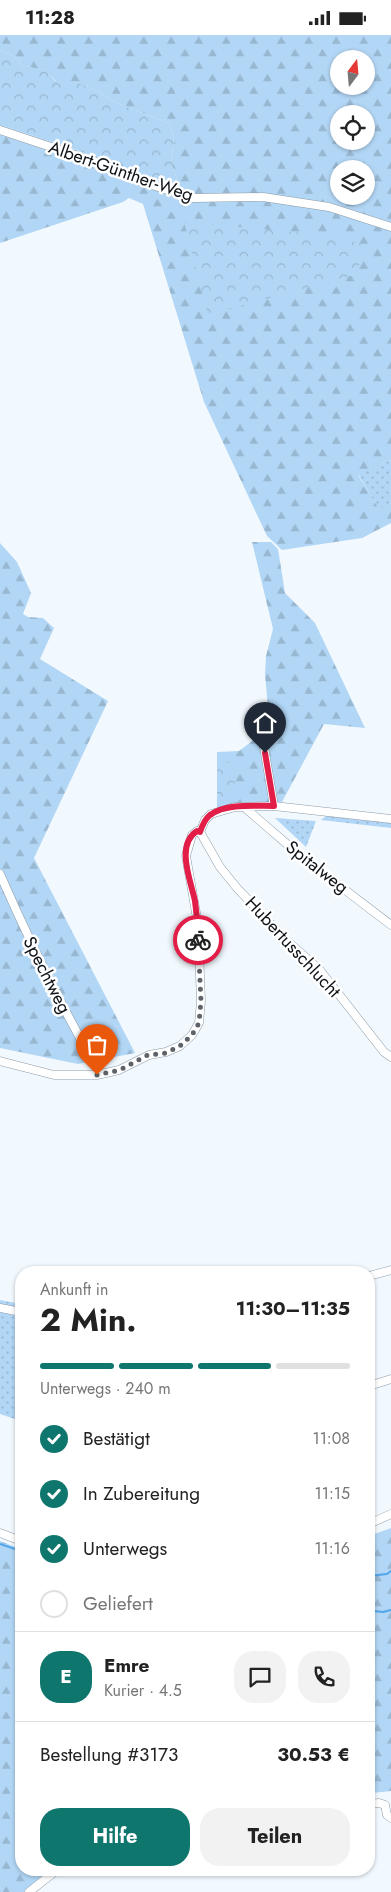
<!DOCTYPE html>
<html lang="de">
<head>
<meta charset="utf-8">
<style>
	body { margin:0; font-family:Jost,sans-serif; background:#f2f2f2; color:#222; height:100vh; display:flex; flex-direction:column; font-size:19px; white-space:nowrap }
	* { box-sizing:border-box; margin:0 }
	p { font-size:16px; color:#767676 }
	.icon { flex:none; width:28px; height:28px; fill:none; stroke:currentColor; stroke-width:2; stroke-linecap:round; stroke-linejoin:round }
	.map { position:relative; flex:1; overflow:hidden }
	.details { position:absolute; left:15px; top:1231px; width:360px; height:610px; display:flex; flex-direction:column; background:#fff; border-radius:20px; box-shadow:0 1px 4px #0004 }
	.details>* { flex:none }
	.needle { width:32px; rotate:16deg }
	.controls { position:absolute; left:330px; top:15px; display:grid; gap:10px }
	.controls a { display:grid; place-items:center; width:45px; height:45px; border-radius:50%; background:#fff; box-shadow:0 1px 4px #0004; font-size:25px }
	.pin { position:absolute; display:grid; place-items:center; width:42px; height:42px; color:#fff; margin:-51px -21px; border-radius:50% 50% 50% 0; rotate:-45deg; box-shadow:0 0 5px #0007 }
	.pin .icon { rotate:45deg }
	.courier { position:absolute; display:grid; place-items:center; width:50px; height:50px; margin:-25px; border:4px solid #e11d48; border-radius:50%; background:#fff; color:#222; box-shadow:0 1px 6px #0007 }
	.summary em { font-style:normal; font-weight:700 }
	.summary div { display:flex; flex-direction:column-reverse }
	.summary { display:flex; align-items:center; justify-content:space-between; height:85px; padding:0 25px }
	h1 { font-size:32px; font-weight:700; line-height:38px }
	.bar { display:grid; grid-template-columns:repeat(4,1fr); gap:8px 5px; align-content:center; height:60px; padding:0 25px }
	.bar i { height:6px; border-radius:4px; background:#e0e0e0 }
	.bar .current { background:#0f766e }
	.bar p { grid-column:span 4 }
	.line { display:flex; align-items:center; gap:12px; padding:0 25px; border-top:1px solid #e0e0e0 }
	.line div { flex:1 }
	.round { display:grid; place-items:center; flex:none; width:52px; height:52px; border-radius:20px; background:#f2f2f2 }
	ol { padding:0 25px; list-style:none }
	li { display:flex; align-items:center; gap:15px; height:55px }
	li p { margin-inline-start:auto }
	li .icon { padding:5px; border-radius:50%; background:#0f766e; color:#fff; stroke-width:4 }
	li:last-child { color:#767676 }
	li i { width:28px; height:28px; border:2px solid #e0e0e0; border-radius:50% }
	.primary-button { display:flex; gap:10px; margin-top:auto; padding:10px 25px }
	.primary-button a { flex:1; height:58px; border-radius:20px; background:#0f766e; color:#fff; font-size:20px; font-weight:700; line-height:58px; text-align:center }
	.primary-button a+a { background:#f2f2f2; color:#222 }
	.status { display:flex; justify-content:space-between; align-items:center; height:35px; padding:0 25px; background:#fff; direction:ltr }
	.status svg { height:14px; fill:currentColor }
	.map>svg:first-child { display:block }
	.grass { fill:url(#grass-dots) }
	.forest { fill:url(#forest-firs); fill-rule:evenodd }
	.park { fill:url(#park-crowns) }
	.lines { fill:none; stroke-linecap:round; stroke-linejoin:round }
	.stream { stroke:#51a6e7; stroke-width:2 }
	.street-casing { stroke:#8d9ba8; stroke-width:9 }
	.street { stroke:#fff; stroke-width:8 }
	.done { stroke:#5d6368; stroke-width:5; stroke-dasharray:0 9 }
	.route { stroke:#e11d48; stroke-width:6 }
	.labels { text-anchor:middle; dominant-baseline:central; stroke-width:5; stroke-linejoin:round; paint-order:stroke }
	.street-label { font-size:18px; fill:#0d1217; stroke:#fff }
</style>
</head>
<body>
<div class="status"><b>11:28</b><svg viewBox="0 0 49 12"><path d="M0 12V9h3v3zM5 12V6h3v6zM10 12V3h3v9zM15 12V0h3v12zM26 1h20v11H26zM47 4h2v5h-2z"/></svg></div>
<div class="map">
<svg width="391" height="1857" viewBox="0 0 391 1857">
	<defs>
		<pattern id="grass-dots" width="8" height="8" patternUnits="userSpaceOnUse" patternTransform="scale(1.25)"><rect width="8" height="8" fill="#b2d6f5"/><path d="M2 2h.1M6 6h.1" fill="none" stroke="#98b7d1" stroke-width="1.8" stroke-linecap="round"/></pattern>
		<pattern id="forest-firs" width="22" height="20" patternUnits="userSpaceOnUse" patternTransform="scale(1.25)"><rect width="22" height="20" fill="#b2d6f5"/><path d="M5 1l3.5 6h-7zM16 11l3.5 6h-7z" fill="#98b7d1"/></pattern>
		<pattern id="park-crowns" width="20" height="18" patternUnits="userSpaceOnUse" patternTransform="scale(1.25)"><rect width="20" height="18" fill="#b2d6f5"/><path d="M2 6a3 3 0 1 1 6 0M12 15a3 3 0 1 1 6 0" fill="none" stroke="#98b7d1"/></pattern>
	</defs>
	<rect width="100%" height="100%" fill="#f2f9fe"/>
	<path class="grass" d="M391 425V468L379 475 358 439Z
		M331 777 391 784V793L321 785Z
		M275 783 316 786 306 812Z
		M0 1265 21 1269V1386L0 1379Z"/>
	<path class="forest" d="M0 0H391V425L358 440 379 474 391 468V488L362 503 282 515 267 501 204 367 143 169 129 163 123 167 0 208V90L100 123 150 146 171 149 178 147 171 127 174 103 169 88 114 67 100 57 74 46H56L46 36 21 30 19 24 0 15ZM339 24H366V51H339ZM339 79H366V106H339ZM339 134H366V161H339Z
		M252 507H271L278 514 285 558 315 588 365 693 324 689 282 767 234 770V727H217V717L239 716 260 700 268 672 265 640 266 621 273 594Z
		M0 508 17 527 31 558 23 579 28 582 43 583 54 593 40 624 108 666 34 823 135 1018 78 1029 0 1013Z
		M391 1493V1756L372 1758 369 1731V1501Z
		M0 1506 21 1514V1835H55L27 1857H0Z"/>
	<path class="park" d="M0 15 19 24 21 30 47 36 55 46H74L100 57 114 67 169 88 174 103 171 127 178 147C151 154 123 132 99 123 66 111 33 101 0 90Z
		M184 187 338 201 364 210 357 239 208 280Z
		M217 727H235L234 770 217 773Z"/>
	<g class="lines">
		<path class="stream" d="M0 1509 21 1516
			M369 1541 387 1539 391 1536
			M374 1576 383 1577 391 1575"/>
		<g class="street-casing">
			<path id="street" d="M0 95 99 128 136 145 193 163 263 162 329 172 391 192
				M262 700 274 771
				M244 772 302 822 391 890
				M200 797 220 832 237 853 285 904 319 934 384 1017 391 1022
				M200 797 205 785 211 779 235 772 274 771 391 784
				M0 839C30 908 63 974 100 1039
				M0 1026 54 1040H97L119 1035 149 1020 166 1017 180 1011 192 1000 199 988 201 966 198 889 186 821 192 800 197 796 200 797
				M369 1241 391 1235
				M0 1273 21 1277
				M369 1351 391 1344
				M369 1489 391 1479
				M0 1498 21 1506
				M369 1769 379 1768 385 1770
				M385 1770 387 1780 391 1783
				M29 1857 57 1835"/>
		</g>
		<use href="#street" class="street"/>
	</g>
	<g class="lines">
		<path class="done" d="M97 1040 120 1035 148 1020 166 1018 180 1011 192 1000 199 988 201 966 198 905"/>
		<path class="route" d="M198 905C198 892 197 879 195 866 191 846 175 810 197 796L200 797C202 791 205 784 210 780 226 768 255 771 274 771L265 718"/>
	</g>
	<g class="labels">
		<g class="street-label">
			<text transform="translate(121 136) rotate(19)">Albert-Günther-Weg</text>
			<text transform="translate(317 832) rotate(38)">Spitalweg</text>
			<text transform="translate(293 912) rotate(47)">Hubertusschlucht</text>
			<text transform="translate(47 940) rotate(63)">Spechtweg</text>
		</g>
	</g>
</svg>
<div class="controls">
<a><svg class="needle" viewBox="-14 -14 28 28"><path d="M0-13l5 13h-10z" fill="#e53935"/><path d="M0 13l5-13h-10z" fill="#767676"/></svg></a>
<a><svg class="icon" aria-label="locate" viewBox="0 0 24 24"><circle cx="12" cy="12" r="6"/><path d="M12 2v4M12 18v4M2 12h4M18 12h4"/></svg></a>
<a><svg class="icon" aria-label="layers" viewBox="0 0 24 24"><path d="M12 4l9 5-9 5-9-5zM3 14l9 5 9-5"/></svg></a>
</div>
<div class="pin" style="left:97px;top:1040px;background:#ea580c"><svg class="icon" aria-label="bag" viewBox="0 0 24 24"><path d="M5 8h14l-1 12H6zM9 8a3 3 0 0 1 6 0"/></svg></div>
<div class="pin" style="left:265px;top:718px;background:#1f2937"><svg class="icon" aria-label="home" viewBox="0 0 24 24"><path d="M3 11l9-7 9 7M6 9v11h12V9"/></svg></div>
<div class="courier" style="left:198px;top:905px"><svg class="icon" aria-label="bike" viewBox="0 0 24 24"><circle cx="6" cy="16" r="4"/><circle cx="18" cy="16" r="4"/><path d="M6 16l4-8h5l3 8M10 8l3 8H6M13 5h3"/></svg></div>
<section class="details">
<div class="summary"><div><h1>2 Min.</h1><p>Ankunft in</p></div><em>11:30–11:35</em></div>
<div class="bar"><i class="current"></i><i class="current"></i><i class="current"></i><i></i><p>Unterwegs · 240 m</p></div>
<ol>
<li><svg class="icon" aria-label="check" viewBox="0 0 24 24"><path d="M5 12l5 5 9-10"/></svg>Bestätigt<p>11:08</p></li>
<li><svg class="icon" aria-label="check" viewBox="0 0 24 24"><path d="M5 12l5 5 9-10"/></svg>In Zubereitung<p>11:15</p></li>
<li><svg class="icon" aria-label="check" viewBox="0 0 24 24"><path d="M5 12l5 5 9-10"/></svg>Unterwegs<p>11:16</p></li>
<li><i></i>Geliefert</li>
</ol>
<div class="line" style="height:90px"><b class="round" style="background:#0f766e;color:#fff">E</b><div><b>Emre</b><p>Kurier · 4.5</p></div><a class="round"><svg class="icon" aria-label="chat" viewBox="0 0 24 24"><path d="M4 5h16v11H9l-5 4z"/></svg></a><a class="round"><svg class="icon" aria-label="phone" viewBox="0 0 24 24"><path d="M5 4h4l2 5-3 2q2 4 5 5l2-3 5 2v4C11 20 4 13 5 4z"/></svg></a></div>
<div class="line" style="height:65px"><div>Bestellung #3173</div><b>30.53 €</b></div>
<div class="primary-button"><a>Hilfe</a><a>Teilen</a></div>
</section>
</div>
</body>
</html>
